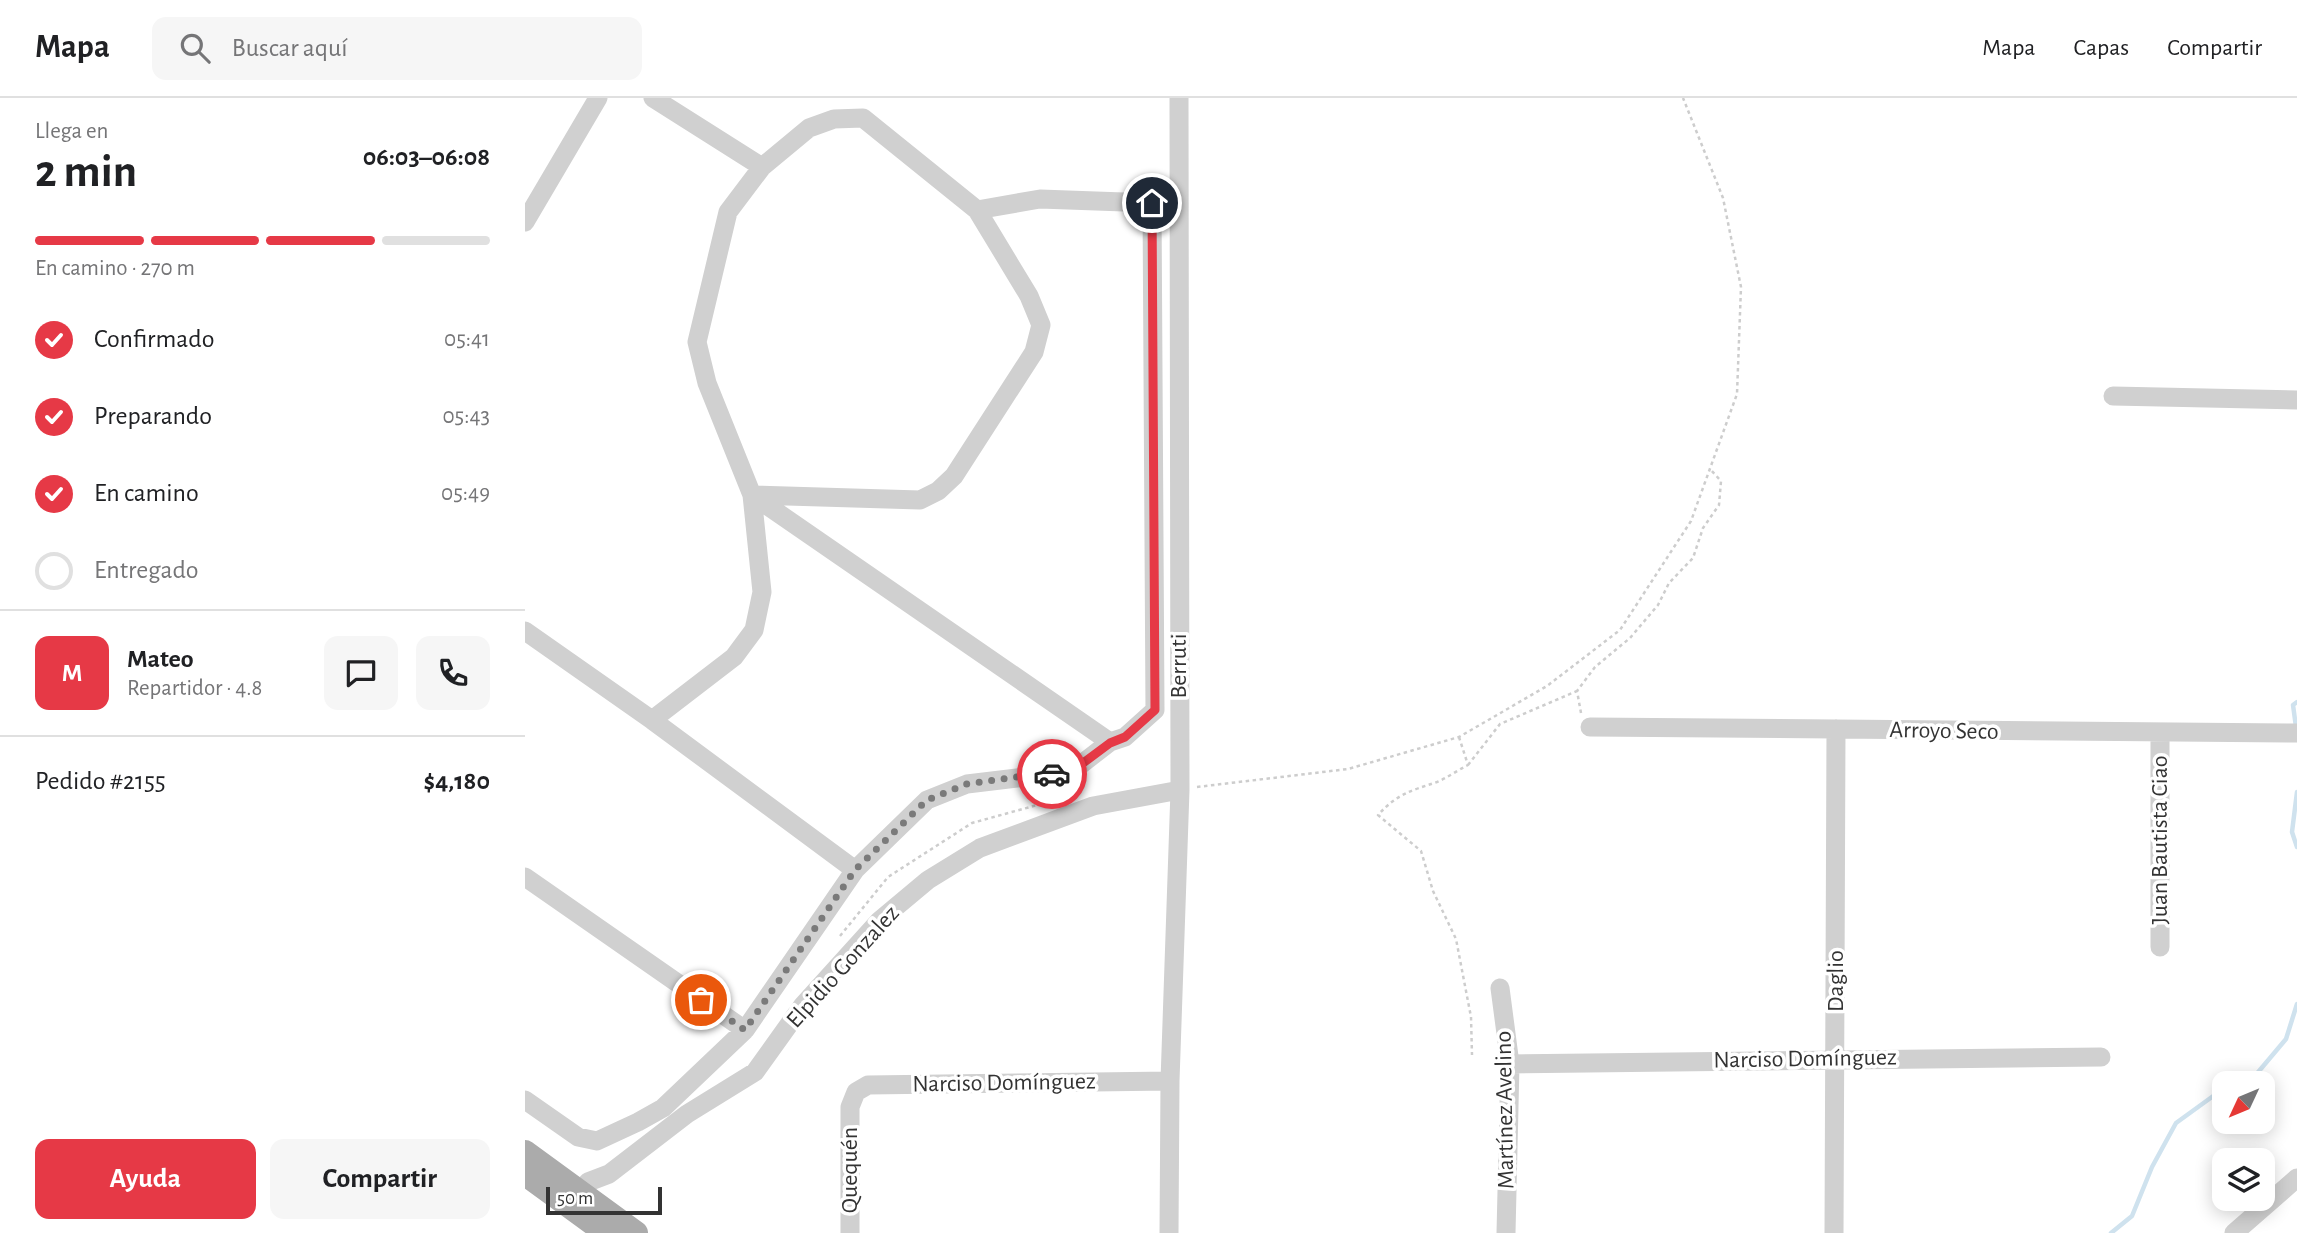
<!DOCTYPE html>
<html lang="es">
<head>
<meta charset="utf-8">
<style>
	body { margin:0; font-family:"Alegreya Sans",sans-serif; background:#f6f6f6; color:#202124; height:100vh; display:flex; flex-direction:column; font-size:26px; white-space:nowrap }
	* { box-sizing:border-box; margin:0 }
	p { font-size:23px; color:#757577 }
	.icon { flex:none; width:38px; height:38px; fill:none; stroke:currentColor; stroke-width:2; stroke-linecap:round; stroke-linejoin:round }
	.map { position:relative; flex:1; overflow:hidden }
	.details { display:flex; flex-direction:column; background:#fff; width:525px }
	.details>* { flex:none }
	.needle { width:46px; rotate:226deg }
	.buttons { position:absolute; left:1687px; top:973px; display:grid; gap:14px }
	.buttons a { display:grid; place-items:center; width:63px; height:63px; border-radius:14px; background:#fff; box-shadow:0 4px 18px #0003; font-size:35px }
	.scale { position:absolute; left:21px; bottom:18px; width:116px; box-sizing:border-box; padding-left:7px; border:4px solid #333; border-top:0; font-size:19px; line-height:24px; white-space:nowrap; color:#333; -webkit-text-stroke:5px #fff; paint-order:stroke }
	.pin { position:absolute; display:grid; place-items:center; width:60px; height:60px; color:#fff; margin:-30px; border:4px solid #fff; border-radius:50%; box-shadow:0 2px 7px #0007 }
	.courier { position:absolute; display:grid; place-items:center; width:70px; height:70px; margin:-35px; border:5px solid #e63946; border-radius:50%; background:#fff; color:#222; box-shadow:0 2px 9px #0007 }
	.overview em { font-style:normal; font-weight:700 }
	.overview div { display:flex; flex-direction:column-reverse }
	.overview { display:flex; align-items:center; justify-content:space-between; height:119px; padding:0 35px }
	h1 { font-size:46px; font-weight:700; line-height:52px }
	.bar { display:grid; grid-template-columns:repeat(4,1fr); gap:10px 7px; align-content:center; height:84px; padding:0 35px }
	.bar i { height:9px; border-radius:5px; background:#e0e0e0 }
	.bar .active { background:#e63946 }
	.bar p { grid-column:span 4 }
	.line { display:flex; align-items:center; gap:18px; padding:0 35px; border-top:2px solid #e0e0e0 }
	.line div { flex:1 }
	.round { display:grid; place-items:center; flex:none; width:74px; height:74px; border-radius:14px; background:#f6f6f6 }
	ol { padding:0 35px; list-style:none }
	li { display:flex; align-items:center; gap:21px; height:77px }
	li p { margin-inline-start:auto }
	li .icon { padding:7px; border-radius:50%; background:#e63946; color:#fff; stroke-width:4 }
	li:last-child { color:#757577 }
	li i { width:38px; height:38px; border:4px solid #e0e0e0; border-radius:50% }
	.primary-button { display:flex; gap:14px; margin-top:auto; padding:14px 35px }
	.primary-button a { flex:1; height:80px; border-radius:14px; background:#e63946; color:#fff; font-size:28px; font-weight:700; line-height:80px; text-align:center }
	.primary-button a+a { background:#f6f6f6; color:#202124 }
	header { display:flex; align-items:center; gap:42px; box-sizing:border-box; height:98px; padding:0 35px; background:#fff; border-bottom:2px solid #e0e0e0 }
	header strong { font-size:33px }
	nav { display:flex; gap:38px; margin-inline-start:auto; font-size:24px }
	.search { width:490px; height:63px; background:#f6f6f6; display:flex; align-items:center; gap:18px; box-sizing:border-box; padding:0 24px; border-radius:14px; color:#757577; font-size:26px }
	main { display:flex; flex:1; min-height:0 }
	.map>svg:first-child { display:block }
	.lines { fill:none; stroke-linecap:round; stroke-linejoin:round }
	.stream { stroke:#cfe2ee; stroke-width:4.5 }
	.path { stroke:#cdcdcd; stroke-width:2.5; stroke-dasharray:3.5 3.5; stroke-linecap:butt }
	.minor { stroke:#d0d0d0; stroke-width:19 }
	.major { stroke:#ababab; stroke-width:24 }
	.done { stroke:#7a7a7a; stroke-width:7; stroke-dasharray:0 12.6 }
	.route { stroke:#e63946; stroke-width:9 }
	.labels { text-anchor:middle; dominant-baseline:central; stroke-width:7; stroke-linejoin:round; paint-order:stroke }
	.street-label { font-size:24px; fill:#333; stroke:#fff }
</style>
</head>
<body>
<header>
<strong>Mapa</strong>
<div class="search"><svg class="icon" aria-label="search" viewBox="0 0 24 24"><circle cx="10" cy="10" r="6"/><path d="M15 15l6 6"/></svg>Buscar aquí</div>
<nav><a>Mapa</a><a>Capas</a><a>Compartir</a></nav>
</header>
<main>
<section class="details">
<div class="overview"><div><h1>2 min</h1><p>Llega en</p></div><em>06:03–06:08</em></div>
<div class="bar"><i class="active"></i><i class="active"></i><i class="active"></i><i></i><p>En camino · 270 m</p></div>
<ol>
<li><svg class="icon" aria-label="check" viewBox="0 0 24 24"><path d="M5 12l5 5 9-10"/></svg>Confirmado<p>05:41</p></li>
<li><svg class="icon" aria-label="check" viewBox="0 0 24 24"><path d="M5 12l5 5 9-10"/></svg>Preparando<p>05:43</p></li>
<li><svg class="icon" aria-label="check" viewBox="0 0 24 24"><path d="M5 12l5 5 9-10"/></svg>En camino<p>05:49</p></li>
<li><i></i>Entregado</li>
</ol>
<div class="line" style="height:126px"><b class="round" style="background:#e63946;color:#fff">M</b><div><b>Mateo</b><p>Repartidor · 4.8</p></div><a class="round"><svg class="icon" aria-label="chat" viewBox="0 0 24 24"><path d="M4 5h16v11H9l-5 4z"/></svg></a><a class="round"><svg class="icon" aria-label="phone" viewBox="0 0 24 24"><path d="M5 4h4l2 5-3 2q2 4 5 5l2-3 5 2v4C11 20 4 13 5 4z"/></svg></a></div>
<div class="line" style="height:91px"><div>Pedido #2155</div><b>$4,180</b></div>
<div class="primary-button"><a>Ayuda</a><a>Compartir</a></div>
</section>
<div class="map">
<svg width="1772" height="1135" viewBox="0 0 1772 1135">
	<rect width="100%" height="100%" fill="#fff"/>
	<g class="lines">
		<path class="stream" d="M1771 629 1768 607 1772 604
			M1772 694 1767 734 1772 749
			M1715 985 1729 979 1761 941 1772 906
			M1586 1135 1607 1118 1627 1069 1651 1025 1691 996 1699 992"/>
		<path class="path" d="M1056 615 1052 593 1070 569 1105 540 1133 507 1144 485 1168 460 1178 430 1194 407 1196 383 1185 371
			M934 639 943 667C933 672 922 680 912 684 886 693 873 695 853 717L896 753 908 793 931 841 946 919 947 957
			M943 667 975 626 1052 593
			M672 689 823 671 934 639 1022 588 1095 532 1166 423 1212 296 1216 189 1198 100 1158 0
			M315 838 363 779 447 725 534 701"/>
		<path class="minor" d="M128 0 237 69 284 30 309 21 338 20 452 112 504 198 516 227 509 254 429 378 413 393 395 402 227 397 585 644 600 639 630 612 627 105 515 101 452 112
			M0 124 73 0
			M1588 298 1772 302
			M0 533 127 622 330 772
			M127 622 209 559 229 532 237 494 227 397 182 285 172 244 203 114 237 69
			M1065 629 1772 635
			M1635 635V849
			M0 779 220 932 330 772 402 702 442 686 541 674 554 668 585 644
			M975 890 985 966 981 1135
			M985 966 1576 959
			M0 1002 53 1039 72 1043 113 1024 138 1010 220 932
			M56 1094 63 1084 84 1076 162 1016 230 974 278 907 354 823 403 782 455 750 568 708 655 692
			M325 1135V1009L331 994 343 987 645 983
			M644 1135 645 983 655 692 654 0
			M1309 1135 1311 631
			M1709 1135 1772 1080"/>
		<path class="major" d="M0 1054 111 1135
			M0 1076 81 1135"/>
	</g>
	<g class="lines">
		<path class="done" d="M176 902 220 932 330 772 402 702 442 686 498 678 527 676"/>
		<path class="route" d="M527 676 541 674 554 668 585 645 600 639 630 612 627 105"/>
	</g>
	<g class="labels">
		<g class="street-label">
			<text transform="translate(654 568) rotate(-90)">Berruti</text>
			<text transform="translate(1419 633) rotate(1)">Arroyo Seco</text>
			<text transform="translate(1635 742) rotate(-90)">Juan Bautista Ciao</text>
			<text transform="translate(318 869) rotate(-48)">Elpidio Gonzalez</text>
			<text transform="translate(1311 883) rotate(-90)">Daglio</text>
			<text transform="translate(1280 961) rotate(-1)">Narciso Domínguez</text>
			<text transform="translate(479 985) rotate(-1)">Narciso Domínguez</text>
			<text transform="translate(980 1012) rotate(-91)">Martínez Avelino</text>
			<text transform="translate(325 1072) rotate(-90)">Quequén</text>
		</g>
	</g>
</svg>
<div class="buttons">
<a><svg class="needle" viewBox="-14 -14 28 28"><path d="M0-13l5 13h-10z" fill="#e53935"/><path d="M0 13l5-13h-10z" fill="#757577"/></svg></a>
<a><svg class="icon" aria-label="layers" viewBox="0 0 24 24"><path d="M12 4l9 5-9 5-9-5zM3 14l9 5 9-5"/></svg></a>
</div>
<div class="scale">50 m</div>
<div class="pin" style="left:176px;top:902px;background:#ea580c"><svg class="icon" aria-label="bag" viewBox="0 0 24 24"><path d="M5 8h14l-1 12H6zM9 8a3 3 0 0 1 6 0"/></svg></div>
<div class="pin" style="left:627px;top:105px;background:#1f2937"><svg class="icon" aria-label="home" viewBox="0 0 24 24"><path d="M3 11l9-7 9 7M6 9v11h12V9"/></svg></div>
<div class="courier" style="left:527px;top:676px"><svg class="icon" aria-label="car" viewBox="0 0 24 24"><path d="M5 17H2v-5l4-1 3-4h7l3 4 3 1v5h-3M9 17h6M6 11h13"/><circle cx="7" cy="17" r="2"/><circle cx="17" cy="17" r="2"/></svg></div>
</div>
</main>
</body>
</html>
